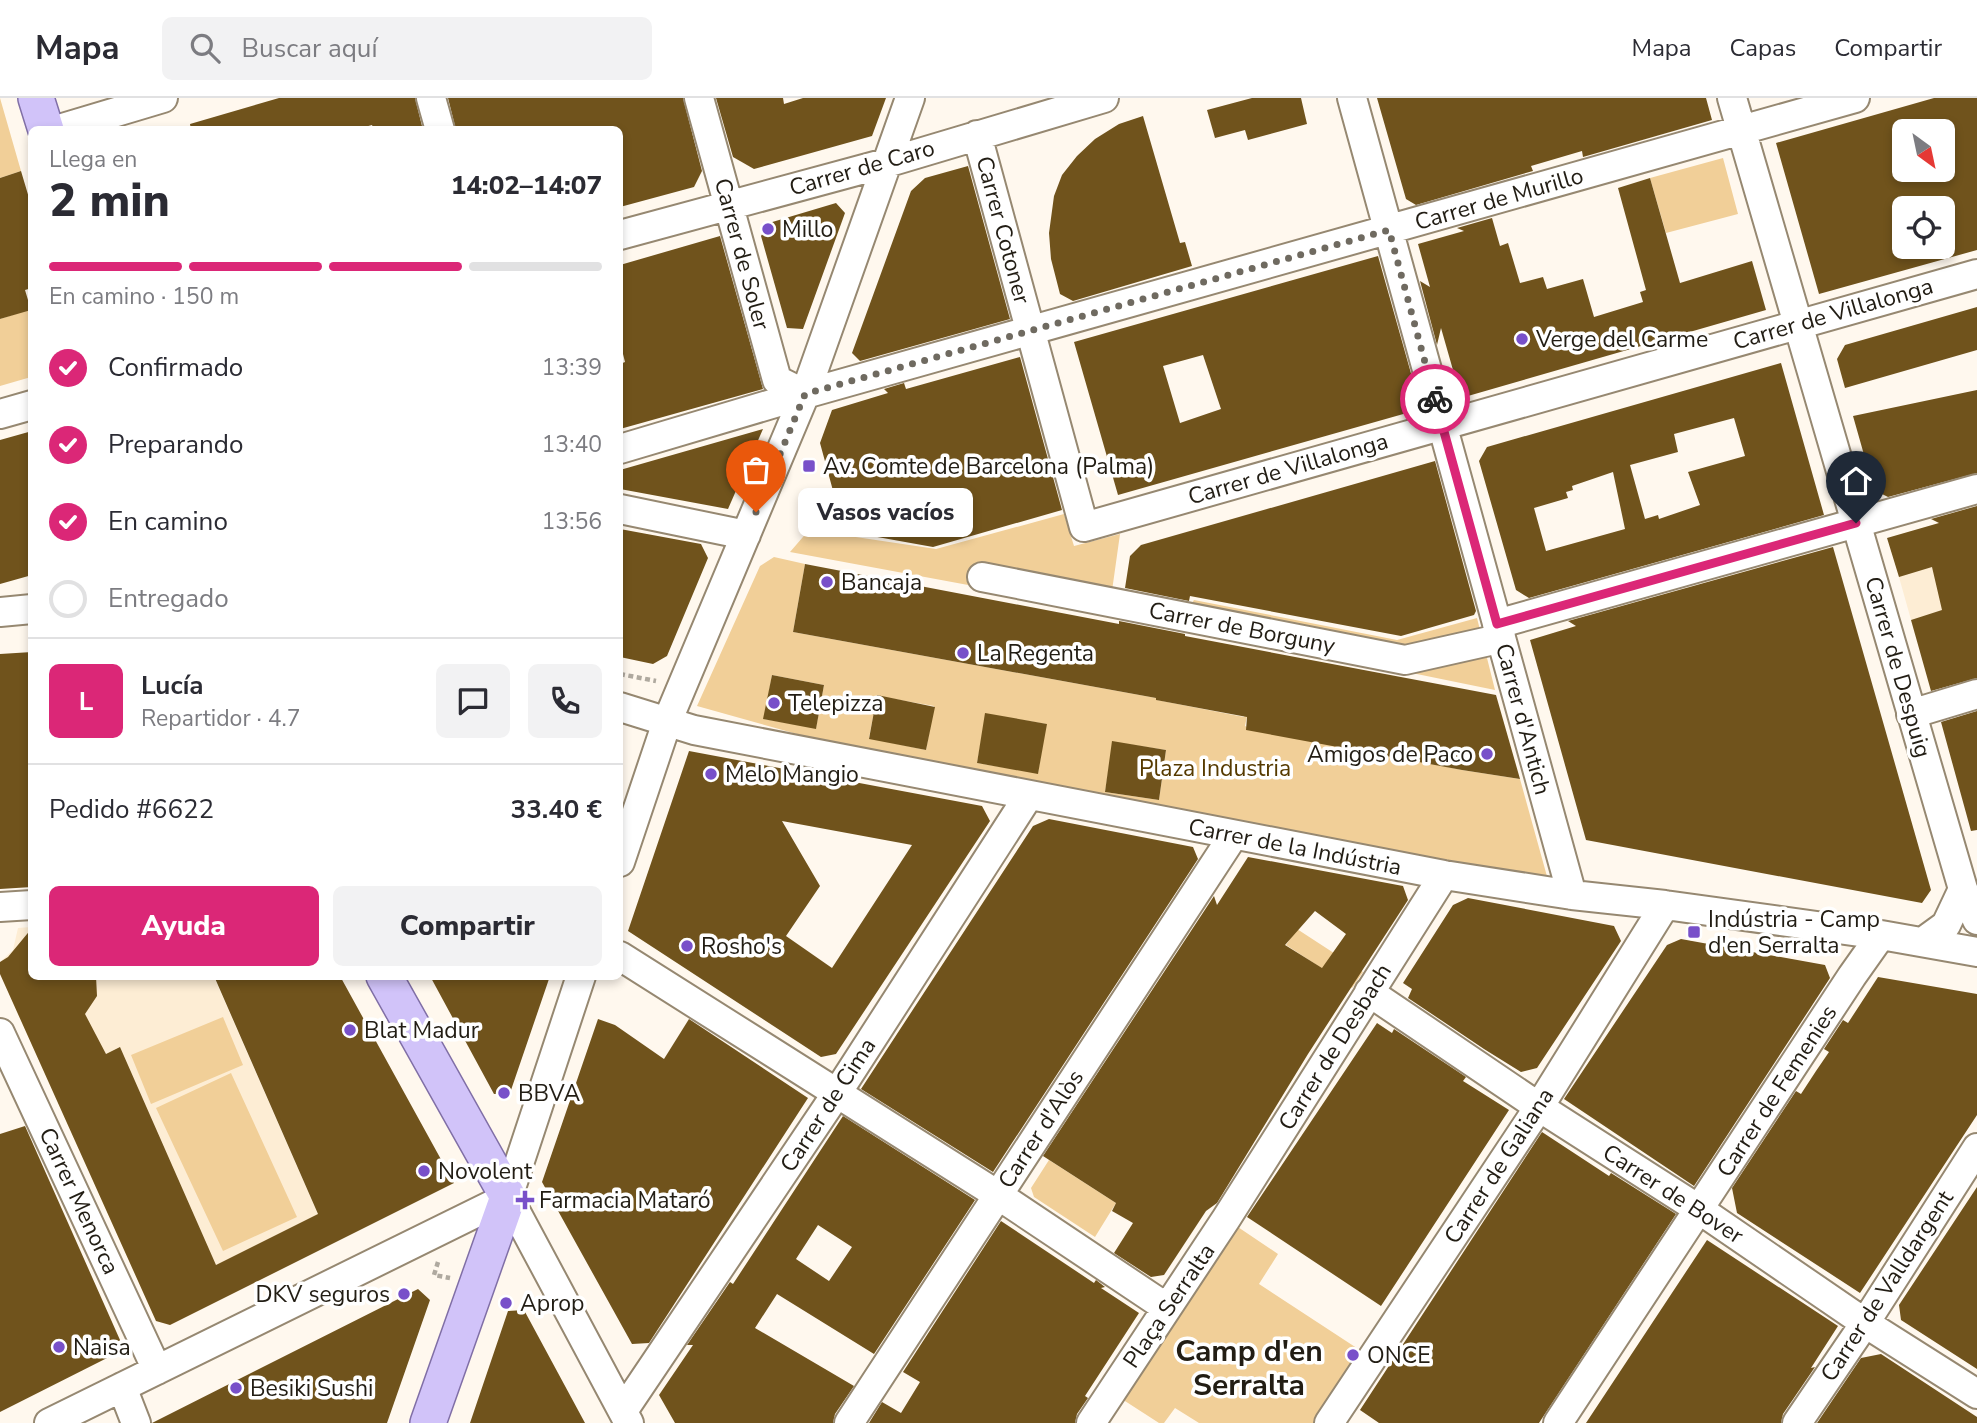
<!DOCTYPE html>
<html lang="es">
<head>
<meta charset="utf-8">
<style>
	body { margin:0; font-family:"Nunito Sans",sans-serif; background:#f2f2f3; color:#2b2b33; height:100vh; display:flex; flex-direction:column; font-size:26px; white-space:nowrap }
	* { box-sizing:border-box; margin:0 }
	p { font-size:23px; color:#7c7c81 }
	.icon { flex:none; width:38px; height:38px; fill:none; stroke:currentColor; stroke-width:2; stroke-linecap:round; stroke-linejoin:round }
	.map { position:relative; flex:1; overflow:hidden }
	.sheet { position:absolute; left:28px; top:28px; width:595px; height:854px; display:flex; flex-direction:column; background:#fff; border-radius:10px; box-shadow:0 4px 10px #0003 }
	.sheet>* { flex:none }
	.needle { width:46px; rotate:147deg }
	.tools { position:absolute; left:1892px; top:21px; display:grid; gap:14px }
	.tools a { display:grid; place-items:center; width:63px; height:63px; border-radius:10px; background:#fff; box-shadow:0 4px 10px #0003; font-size:35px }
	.pin { position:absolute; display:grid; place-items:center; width:60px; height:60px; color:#fff; margin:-72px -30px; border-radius:50% 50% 50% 0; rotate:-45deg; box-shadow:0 0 7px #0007 }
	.pin .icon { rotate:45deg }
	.courier { position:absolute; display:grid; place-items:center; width:70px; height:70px; margin:-35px; border:5px solid #db2777; border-radius:50%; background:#fff; color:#222; box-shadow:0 2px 9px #0007 }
	.bubble { position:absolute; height:49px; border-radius:10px; background:#fff; box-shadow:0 4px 10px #0003; font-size:23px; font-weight:800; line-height:49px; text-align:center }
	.summary em { font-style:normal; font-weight:800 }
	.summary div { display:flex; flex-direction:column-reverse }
	.summary { display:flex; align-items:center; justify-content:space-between; height:119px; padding:0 21px }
	h1 { font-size:46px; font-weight:800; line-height:52px }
	.bar { display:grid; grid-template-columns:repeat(4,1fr); gap:10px 7px; align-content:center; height:84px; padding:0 21px }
	.bar i { height:9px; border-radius:5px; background:#e1e1e2 }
	.bar .active { background:#db2777 }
	.bar p { grid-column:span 4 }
	.line { display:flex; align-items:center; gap:18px; padding:0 21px; border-top:2px solid #e1e1e2 }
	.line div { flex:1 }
	.round { display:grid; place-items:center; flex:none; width:74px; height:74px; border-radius:10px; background:#f2f2f3 }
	ol { padding:0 21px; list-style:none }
	li { display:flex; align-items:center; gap:21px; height:77px }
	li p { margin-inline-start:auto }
	li .icon { padding:7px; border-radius:50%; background:#db2777; color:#fff; stroke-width:4 }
	li:last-child { color:#7c7c81 }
	li i { width:38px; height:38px; border:4px solid #e1e1e2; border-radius:50% }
	.primary-button { display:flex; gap:14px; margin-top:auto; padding:14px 21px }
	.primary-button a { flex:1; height:80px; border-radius:10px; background:#db2777; color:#fff; font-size:28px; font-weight:800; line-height:80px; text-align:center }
	.primary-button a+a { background:#f2f2f3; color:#2b2b33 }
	header { display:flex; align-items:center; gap:42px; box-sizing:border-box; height:98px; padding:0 35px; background:#fff; border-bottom:2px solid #e1e1e2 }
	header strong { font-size:33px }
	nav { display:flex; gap:38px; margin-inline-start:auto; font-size:24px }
	.search { width:490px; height:63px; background:#f2f2f3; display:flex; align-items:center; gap:18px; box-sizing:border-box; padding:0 24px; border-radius:10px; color:#7c7c81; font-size:26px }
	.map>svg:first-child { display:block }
	.built { fill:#fdedd4 }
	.green { fill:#f1cf98; fill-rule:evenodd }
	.building { fill:#70531c; fill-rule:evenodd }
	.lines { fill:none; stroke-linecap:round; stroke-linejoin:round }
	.minor-casing { stroke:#968871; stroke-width:32 }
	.major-casing { stroke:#806fa6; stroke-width:38 }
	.path { stroke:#afa99f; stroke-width:4.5; stroke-dasharray:5 3.5; stroke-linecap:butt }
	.minor { stroke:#fff; stroke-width:28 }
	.major { stroke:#d1c3f9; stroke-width:35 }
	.done { stroke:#6f6a60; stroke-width:7; stroke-dasharray:0 12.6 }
	.route { stroke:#db2777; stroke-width:9 }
	.poi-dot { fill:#7850c9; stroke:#fff; stroke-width:2.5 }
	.labels { text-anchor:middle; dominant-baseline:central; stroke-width:7; stroke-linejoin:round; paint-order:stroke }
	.street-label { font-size:23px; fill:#221d14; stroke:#fff }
	.poi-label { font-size:23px; fill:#221d14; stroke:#fff; text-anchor:start }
	.park-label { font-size:23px; fill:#563a00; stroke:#fff }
	.district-label { font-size:30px; font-weight:bold; fill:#221d14; stroke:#fff }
</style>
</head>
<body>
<header>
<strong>Mapa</strong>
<div class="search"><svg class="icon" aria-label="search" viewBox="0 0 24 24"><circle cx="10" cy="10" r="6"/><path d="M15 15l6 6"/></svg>Buscar aquí</div>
<nav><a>Mapa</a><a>Capas</a><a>Compartir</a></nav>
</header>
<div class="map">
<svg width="1977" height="1325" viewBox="0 0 1977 1325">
	<rect width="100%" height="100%" fill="#fff8ee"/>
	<path class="built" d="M1977 414V518L1915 536 1888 440Z
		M31 829 32 878 214 879 331 1146 170 1227 156 1223 0 876V864L13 852 18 830Z"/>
	<path class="green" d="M0 0 21 73 0 80Z
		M1723 60 1738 116 1666 135 1650 80Z
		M31 211V279L0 288V221Z
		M1064 416 1074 448 1120 436 1111 500 1190 508 1194 502 1397 542 1477 520 1495 592 1108 513 790 454 809 432 936 451Z
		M774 459 805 466 793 534 1156 600 1157 602 1244 619 1245 617 1247 618 1245 628 1247 629 1462 672 1520 681 1548 782 1168 712 1104 702 811 640 697 608 760 468ZM772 577 824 587 816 630 764 621ZM877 598 934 608 926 652 869 640ZM986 616 1046 626 1038 675 977 665ZM1113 644 1166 652 1159 702 1105 694Z
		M1297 831 1363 874 1352 890 1286 847Z
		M223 919 243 967 151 1006 131 957Z
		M231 975 297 1119 223 1153 156 1010Z
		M1049 1062 1116 1105 1095 1139 1034 1099 1031 1090Z
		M1226 1121 1278 1156 1259 1186 1372 1260 1329 1325H1199L1175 1310 1164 1325H1159L1111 1294Z"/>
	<path class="building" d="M279 0H415L423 32H374L372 27 354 32H191L190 26Z
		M448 0H683L702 73 694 89 620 109V32H456Z
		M716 0H783L784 6 803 0H886L872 38 754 71 733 59Z
		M1252 0H1301L1307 26 1248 42 1245 32 1215 40 1207 12Z
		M1377 0H1706L1712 22 1583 59 1582 53 1531 68 1533 73 1416 107 1406 101Z
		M1934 0H1977V152L1819 196 1776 45ZM1904 33H1942V72H1904ZM1904 110H1942V149H1904Z
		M1143 18 1180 145 1185 144 1192 168 1073 203 1060 196 1051 161 1049 135 1054 98 1062 77 1077 58 1095 41 1119 26Z
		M968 68 1010 221 860 263 852 255 911 93 925 80Z
		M21 73 32 110V190L25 192 31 212 0 221V80Z
		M1650 80 1680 185 1752 163 1766 212 1461 300 1441 230 1437 247 1420 183 1430 189 1418 146 1464 133 1457 130 1492 120 1500 148 1508 145 1520 185 1543 179 1547 191 1583 181 1594 219 1643 204 1640 194 1646 192 1618 90Z
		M836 105 845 115 803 231 787 230 761 138 769 125Z
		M720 138 763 291 620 331V266L625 264 620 244V167Z
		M1378 158 1421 311 1118 397 1074 244ZM1203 257 1221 311 1180 325 1163 268Z
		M1977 209V252L1845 290 1837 261 1845 247Z
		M1020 259 1062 412 933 449 844 433 820 345 832 312 888 295 884 291 904 285 906 291Z
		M1781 265 1824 417 1529 500 1516 492 1479 363 1487 349ZM1734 320 1745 358 1688 374 1700 407 1659 421 1658 417 1645 421 1630 367 1678 354 1674 336ZM1613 374 1625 431 1546 453 1534 410 1568 400 1566 394 1573 392 1572 388Z
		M1977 292V375L1888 399 1874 392 1853 318Z
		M763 331 728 411 620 391V372Z
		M32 333V477L0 486V342Z
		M1435 363 1476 513 1474 517 1401 538 1190 498 1189 503 1125 490 1130 458 1141 447Z
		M1977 408V580L1931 593 1911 522 1942 512 1932 469 1899 479 1887 440 1939 425 1931 421Z
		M620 431 701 446 708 460 667 558 653 566 620 559Z
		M1833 449 1931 792 1922 805 1586 742 1530 542 1576 528 1568 523Z
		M805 466 1119 526V523L1185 536V538L1496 597 1520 681 1462 672 1246 632 1247 619 1156 602V600L793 534Z
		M32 554V789L0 791V556Z
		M772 577 824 587 816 631 763 621Z
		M877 597 935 609 926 652 869 641Z
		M1977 613V732L1971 733 1941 624Z
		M985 615 1047 626 1038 676 977 665Z
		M1112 643 1166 652 1159 702 1105 694Z
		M689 653 982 708 990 723 836 956 821 959 628 833ZM782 723 912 747 832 870 786 838 820 788Z
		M1049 721 1193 749 1198 761 993 1074 861 991 1033 728Z
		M1248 759 1403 788 1408 802 1308 956 1217 1105 1206 1113 1164 1177 1151 1179 1114 1155 1133 1125 1112 1113 1116 1105 1043 1058 1214 798 1217 807ZM1315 813 1346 836 1322 870 1285 847Z
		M1468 800 1614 828 1621 843 1537 970 1521 974 1484 951 1408 900 1412 891 1403 885 1453 807Z
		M32 830V878H96L97 898 85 916 106 956 120 949 216 1167 318 1116 214 878H340L454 1085 170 1227 156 1223 0 876V864L8 859Z
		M1681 841 1825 867 1830 880 1694 1088 1564 1001 1667 847Z
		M430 878H550L510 995 494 996Z
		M1878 879 1977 896V1017L1860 1195 1737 1115 1732 1090 1796 993 1801 996 1816 973 1829 954 1824 951 1843 922 1848 925Z
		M598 921 615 927 664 961 689 921 808 1000 649 1245 632 1246 542 1084Z
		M1377 925 1392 935 1394 931 1466 979 1463 983 1509 1012 1381 1208 1247 1119Z
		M843 1018 975 1102 874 1256 777 1196 755 1230 854 1288 835 1316 833 1325H675L659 1297 693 1247H687L730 1184 733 1186ZM818 1127 852 1149 829 1183 796 1161Z
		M25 1028 120 1242 115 1256 0 1314V1036Z
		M1542 1034 1609 1078 1611 1075 1676 1116 1539 1325H1379L1360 1312Z
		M1977 1089V1271L1901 1222 1899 1207Z
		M1001 1123 1094 1185 1096 1182 1105 1189 1101 1190 1139 1215 1085 1298 1088 1300 1077 1316 1075 1325H869L882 1304 901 1315 920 1284 903 1274Z
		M1707 1142 1838 1228 1811 1270 1815 1269 1783 1316 1781 1325H1586Z
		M418 1191 430 1202 387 1325H152Z
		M524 1212 585 1325H470L508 1213Z
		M1881 1256 1977 1319V1325H1817L1861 1260Z"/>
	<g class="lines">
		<g class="minor-casing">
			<path id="minor" d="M431 0 440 32
				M699 0 777 282 805 296
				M1352 0 1572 797
				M1732 0 1963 791 1977 822
				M56 32 163 0
				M977 37 1084 429 1977 176
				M620 137 886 65 1104 0
				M0 316 32 307
				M620 351 805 296 1855 0
				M620 411 746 437
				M982 479 1405 562 1494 542 1501 539
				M0 514 32 511
				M1497 526 1977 391
				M620 609 694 632 1444 777 1572 797 1665 807 1881 837 1977 854
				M1911 616 1977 596
				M620 764 667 624 805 296 910 0
				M0 809 32 807
				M1924 843 1946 827 1963 791
				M620 858 998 1097 1167 1210
				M1369 894 1539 1009 1700 1112 1865 1225 1977 1296
				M0 935 157 1272
				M508 1099 629 1325
				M508 1099 581 878
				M122 1289 136 1325
				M623 1313 837 995 1029 697
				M49 1325 508 1099
				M849 1325 1233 738
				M1091 1325 1226 1121 1444 777
				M1329 1325 1539 1009 1665 807
				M1558 1325 1852 878 1881 837
				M1797 1325 1865 1225 1977 1050"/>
		</g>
		<g class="major-casing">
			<path id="major" d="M36 0 46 32
				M384 878 508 1099 428 1325"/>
		</g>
		<path class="path" d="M620 576 656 583
			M438 1164 434 1177 450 1180"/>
		<use href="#minor" class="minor"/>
		<use href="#major" class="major"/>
	</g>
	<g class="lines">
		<path class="done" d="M756 414 805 296 1389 132 1435 301"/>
		<path class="route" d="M1435 301 1497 526 1856 425"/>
	</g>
	<g class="poi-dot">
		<circle cx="768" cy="131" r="7"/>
		<circle cx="1522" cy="241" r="7"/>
		<rect x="802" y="361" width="14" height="14" rx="3.5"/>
		<circle cx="827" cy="484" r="7"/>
		<circle cx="963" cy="555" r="7"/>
		<circle cx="774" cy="605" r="7"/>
		<circle cx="1487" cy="656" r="7"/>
		<circle cx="711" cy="676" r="7"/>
		<rect x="1687" y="827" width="14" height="14" rx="3.5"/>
		<circle cx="687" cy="848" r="7"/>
		<circle cx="350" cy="932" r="7"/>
		<circle cx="504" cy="995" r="7"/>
		<circle cx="424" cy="1073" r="7"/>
		<path d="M521.5 1091.5h7v7h7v7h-7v7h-7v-7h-7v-7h7z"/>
		<circle cx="404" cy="1196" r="7"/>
		<circle cx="506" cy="1205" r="7"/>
		<circle cx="59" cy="1249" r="7"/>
		<circle cx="1353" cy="1257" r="7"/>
		<circle cx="236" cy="1290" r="7"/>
	</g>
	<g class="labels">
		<g class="street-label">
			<text transform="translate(862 70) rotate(-16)">Carrer de Caro</text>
			<text transform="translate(1499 101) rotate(-16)">Carrer de Murillo</text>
			<text transform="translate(1003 132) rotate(75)">Carrer Cotoner</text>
			<text transform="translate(742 156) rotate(75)">Carrer de Soler</text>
			<text transform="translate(1833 216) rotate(-16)">Carrer de Villalonga</text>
			<text transform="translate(1288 371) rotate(-16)">Carrer de Villalonga</text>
			<text transform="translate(1242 530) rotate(11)">Carrer de Borguny</text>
			<text transform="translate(1898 569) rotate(74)">Carrer de Despuig</text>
			<text transform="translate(1523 621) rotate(75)">Carrer d'Antich</text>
			<text transform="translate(1295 749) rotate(11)">Carrer de la Indústria</text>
			<text transform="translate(1335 949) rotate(-58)">Carrer de Desbach</text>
			<text transform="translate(1777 993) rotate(-57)">Carrer de Femenies</text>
			<text transform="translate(828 1007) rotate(-57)">Carrer de Cima</text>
			<text transform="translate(1041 1031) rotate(-57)">Carrer d'Alòs</text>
			<text transform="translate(1499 1068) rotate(-57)">Carrer de Galiana</text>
			<text transform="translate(1673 1096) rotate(33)">Carrer de Bover</text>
			<text transform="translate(79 1103) rotate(65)">Carrer Menorca</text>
			<text transform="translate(1887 1188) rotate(-57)">Carrer de Valldargent</text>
			<text transform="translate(1169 1208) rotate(-56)">Plaça Serralta</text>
		</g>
		<g class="poi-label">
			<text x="782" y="131">Millo</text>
			<text x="1536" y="241">Verge del Carme</text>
			<text x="823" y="368">Av. Comte de Barcelona (Palma)</text>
			<text x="841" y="484">Bancaja</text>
			<text x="977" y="555">La Regenta</text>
			<text x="788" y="605">Telepizza</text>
			<text x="1473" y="656" text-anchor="end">Amigos de Paco</text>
			<text x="725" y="676">Melo Mangio</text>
			<text x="1708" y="821">Indústria - Camp<tspan x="1708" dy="26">d'en Serralta</tspan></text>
			<text x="701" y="848">Rosho's</text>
			<text x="364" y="932">Blat Madur</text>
			<text x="518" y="995">BBVA</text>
			<text x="438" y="1073">Novolent</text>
			<text x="539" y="1102">Farmacia Mataró</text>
			<text x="390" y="1196" text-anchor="end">DKV seguros</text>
			<text x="520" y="1205">Aprop</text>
			<text x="73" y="1249">Naisa</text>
			<text x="1367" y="1257">ONCE</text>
			<text x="250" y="1290">Besiki Sushi</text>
		</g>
		<g class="park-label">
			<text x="1215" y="670">Plaza Industria</text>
		</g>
		<g class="district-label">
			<text x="1249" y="1253">Camp d'en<tspan x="1249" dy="34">Serralta</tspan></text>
		</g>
	</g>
</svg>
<div class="tools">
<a><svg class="needle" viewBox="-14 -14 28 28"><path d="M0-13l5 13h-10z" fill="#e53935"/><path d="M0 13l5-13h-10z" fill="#7c7c81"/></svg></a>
<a><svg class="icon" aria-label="locate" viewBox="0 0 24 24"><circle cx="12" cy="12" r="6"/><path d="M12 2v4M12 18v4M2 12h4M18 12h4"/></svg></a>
</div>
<div class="pin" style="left:756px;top:414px;background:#ea580c"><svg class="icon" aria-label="bag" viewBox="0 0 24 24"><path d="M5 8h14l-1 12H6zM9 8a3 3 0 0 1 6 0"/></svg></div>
<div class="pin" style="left:1856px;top:425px;background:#1f2937"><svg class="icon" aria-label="home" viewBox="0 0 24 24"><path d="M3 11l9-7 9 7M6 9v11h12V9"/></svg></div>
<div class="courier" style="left:1435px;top:301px"><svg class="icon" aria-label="bike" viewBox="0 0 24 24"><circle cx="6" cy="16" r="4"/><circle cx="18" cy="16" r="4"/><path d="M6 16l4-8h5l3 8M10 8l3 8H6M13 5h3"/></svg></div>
<div class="bubble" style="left:798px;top:390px;width:175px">Vasos vacíos</div>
<section class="sheet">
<div class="summary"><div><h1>2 min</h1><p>Llega en</p></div><em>14:02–14:07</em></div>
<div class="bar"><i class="active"></i><i class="active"></i><i class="active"></i><i></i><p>En camino · 150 m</p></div>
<ol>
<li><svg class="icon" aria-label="check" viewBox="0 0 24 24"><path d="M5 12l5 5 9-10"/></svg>Confirmado<p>13:39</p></li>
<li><svg class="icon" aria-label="check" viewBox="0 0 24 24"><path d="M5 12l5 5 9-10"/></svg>Preparando<p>13:40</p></li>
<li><svg class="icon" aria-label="check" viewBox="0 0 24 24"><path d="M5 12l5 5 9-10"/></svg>En camino<p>13:56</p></li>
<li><i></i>Entregado</li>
</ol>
<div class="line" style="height:126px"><b class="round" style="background:#db2777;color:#fff">L</b><div><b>Lucía</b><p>Repartidor · 4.7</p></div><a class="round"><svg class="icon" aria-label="chat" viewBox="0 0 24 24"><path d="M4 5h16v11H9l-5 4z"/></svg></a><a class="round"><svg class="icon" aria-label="phone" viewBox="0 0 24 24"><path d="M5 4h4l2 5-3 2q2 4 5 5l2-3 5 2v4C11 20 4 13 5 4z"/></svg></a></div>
<div class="line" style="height:91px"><div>Pedido #6622</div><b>33.40 €</b></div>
<div class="primary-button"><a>Ayuda</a><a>Compartir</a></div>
</section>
</div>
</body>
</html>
